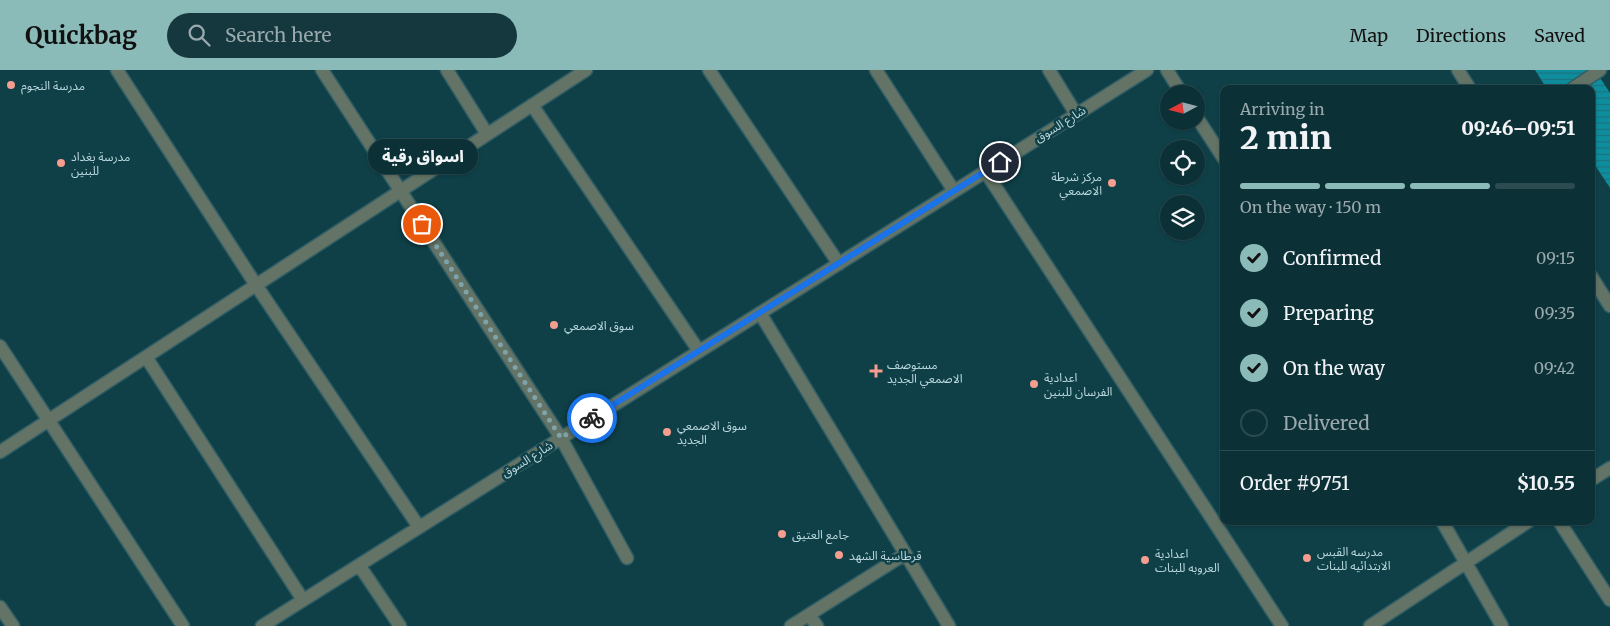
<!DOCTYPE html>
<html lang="en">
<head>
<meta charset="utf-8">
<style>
	body { margin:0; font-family:Merriweather,"Noto Sans Arabic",serif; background:#14383e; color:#f1f3f6; height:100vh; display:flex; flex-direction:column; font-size:19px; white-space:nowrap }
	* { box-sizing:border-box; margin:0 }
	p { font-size:16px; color:#9aa9ad }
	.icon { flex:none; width:28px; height:28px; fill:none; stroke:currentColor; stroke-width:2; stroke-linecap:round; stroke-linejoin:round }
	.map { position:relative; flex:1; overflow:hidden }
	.sheet { position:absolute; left:1220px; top:15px; width:375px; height:440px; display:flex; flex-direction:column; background:#0b3036; border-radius:10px; box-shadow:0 1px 4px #0004,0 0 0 1px #2b4b51 }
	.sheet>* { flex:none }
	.needle { width:32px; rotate:263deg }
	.buttons { position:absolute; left:1160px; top:15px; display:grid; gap:10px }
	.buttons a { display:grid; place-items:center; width:45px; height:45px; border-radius:50%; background:#0b3036; box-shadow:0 1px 4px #0004,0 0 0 1px #2b4b51; font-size:25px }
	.pin { position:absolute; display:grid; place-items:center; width:42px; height:42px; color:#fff; margin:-21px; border:2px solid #fff; border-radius:50%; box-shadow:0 1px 5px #0007 }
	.courier { position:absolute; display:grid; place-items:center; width:50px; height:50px; margin:-25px; border:4px solid #1a73e8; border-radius:50%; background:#fff; color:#222; box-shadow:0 1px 6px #0007 }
	.bubble { position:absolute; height:35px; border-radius:18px; background:#0b3036; box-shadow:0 1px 4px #0004,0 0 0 1px #2b4b51; font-size:16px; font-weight:800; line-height:35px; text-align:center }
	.headline em { font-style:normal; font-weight:800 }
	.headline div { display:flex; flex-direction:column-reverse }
	.headline { display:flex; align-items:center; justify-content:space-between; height:85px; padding:0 20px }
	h1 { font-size:32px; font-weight:800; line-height:38px }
	.bar { display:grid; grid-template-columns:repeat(4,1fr); gap:8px 5px; align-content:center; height:60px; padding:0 20px }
	.bar i { height:6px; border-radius:4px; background:#2b4b51 }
	.bar .current { background:#8bbbb9 }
	.bar p { grid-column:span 4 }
	.line { display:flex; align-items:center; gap:12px; padding:0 20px; border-top:1px solid #2b4b51 }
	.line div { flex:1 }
	ol { padding:0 20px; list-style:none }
	li { display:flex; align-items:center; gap:15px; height:55px }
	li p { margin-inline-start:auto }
	li .icon { padding:5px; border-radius:50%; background:#8bbbb9; color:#111; stroke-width:4 }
	li:last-child { color:#9aa9ad }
	li i { width:28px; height:28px; border:2px solid #2b4b51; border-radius:50% }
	header { display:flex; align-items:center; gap:30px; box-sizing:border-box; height:70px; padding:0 25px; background:#8bbbb9; color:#111 }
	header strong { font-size:24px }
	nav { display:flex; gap:28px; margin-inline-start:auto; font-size:18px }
	.search { width:350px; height:45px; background:#14383e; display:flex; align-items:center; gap:12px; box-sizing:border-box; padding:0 18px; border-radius:28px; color:#9aa9ad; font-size:19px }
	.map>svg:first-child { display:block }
	.water { fill:url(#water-rules) }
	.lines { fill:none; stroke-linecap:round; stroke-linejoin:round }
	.minor-casing { stroke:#315e66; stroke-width:15 }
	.minor { stroke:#637365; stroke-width:12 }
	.done { stroke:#7fa3aa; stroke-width:5; stroke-dasharray:0 9 }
	.route { stroke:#1a73e8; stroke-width:6 }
	.poi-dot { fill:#f59d8f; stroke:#0f4048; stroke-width:2 }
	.labels { text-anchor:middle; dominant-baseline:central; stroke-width:5; stroke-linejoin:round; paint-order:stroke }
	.poi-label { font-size:12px; fill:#bbd8de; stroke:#0f4048; text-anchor:start }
	.street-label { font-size:12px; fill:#bbd8de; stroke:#0f4048 }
</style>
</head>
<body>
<header>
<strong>Quickbag</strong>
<div class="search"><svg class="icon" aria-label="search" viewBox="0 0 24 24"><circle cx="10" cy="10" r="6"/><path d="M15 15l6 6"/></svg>Search here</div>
<nav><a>Map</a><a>Directions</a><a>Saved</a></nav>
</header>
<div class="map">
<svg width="1610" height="556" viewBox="0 0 1610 556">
	<defs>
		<pattern id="water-rules" width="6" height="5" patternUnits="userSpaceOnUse" patternTransform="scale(1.25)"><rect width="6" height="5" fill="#0e8d9d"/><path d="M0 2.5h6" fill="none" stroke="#1d727e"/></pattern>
	</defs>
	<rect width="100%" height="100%" fill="#0f4048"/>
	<path class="water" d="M1535 0H1595L1610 23V118L1591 89V19H1547Z"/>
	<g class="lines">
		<g class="minor-casing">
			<path id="minor" d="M117 0 256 215 419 457
				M322 0 561 368 627 488
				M447 0 487 64
				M709 0 839 194
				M876 0 954 121
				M1049 0 1076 44
				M1167 0 1182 24
				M1458 0 1470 19
				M1572 19 1600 0
				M532 35 699 281
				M1196 46 1224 89
				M985 101 1282 556
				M1591 206 1610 236
				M760 243 949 556
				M0 276 183 556
				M146 287 303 530
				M0 382 586 0
				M1591 410 1610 398
				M1442 451 1502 556
				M1559 451 1610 530
				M359 495 400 556
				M0 537 13 556
				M809 545 817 556
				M262 556 1147 0
				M791 556 905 484
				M1370 556 1529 451"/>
		</g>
		<use href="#minor" class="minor"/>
	</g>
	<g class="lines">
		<path class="done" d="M422 154 561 368 592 348"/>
		<path class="route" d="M592 348 1000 92"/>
	</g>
	<g class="poi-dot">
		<circle cx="11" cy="15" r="5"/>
		<circle cx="61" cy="93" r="5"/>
		<circle cx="1112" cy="113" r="5"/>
		<circle cx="554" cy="255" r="5"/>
		<path d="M873.5 293.5h5v5h5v5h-5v5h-5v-5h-5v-5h5z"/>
		<circle cx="1034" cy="314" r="5"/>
		<circle cx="667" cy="362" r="5"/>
		<circle cx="782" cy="464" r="5"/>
		<circle cx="839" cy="485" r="5"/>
		<circle cx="1307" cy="488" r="5"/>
		<circle cx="1145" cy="490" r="5"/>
	</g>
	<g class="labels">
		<g class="poi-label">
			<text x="21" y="15">مدرسة النجوم</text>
			<text x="71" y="86">مدرسة بغداد<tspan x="71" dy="14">للبنين</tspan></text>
			<text x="1102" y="106" text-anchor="end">مركز شرطة<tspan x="1102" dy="14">الاصمعي</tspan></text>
			<text x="564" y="255">سوق الاصمعي</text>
			<text x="887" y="294">مستوصف<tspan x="887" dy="14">الاصمعي الجديد</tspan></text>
			<text x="1044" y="307">اعدادية<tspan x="1044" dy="14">الفرسان للبنين</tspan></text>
			<text x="677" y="355">سوق الاصمعي<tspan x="677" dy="14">الجديد</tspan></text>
			<text x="792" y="464">جامع العتيق</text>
			<text x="1317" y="481">مدرسه القبس<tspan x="1317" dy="14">الابتدائيه للبنات</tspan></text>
			<text x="1155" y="483">اعدادية<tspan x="1155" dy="14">العروبه للبنات</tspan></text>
			<text x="849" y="485">قرطاسية الشهد</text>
		</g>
		<g class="street-label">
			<text transform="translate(1060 54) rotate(-32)">شارع السوق</text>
			<text transform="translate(527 389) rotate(-32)">شارع السوق</text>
		</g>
	</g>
</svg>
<div class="buttons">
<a><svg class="needle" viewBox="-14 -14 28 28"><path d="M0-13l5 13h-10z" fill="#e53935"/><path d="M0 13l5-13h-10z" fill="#9aa9ad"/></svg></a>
<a><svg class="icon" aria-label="locate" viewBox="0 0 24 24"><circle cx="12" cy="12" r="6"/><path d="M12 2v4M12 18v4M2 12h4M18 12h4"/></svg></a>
<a><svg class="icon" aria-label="layers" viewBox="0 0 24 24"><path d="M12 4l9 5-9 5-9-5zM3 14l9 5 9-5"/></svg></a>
</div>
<div class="pin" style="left:422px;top:154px;background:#ea580c"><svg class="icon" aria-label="bag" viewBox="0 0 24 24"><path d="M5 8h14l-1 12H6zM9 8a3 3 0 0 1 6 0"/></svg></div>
<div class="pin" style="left:1000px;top:92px;background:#1f2937"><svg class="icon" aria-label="home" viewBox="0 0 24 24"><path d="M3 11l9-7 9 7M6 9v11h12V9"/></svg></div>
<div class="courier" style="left:592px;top:348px"><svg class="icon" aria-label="bike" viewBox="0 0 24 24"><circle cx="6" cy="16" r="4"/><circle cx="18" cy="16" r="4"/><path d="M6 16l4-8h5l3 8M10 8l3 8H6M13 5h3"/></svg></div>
<div class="bubble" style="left:368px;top:69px;width:110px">اسواق رقية</div>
<section class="sheet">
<div class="headline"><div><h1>2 min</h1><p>Arriving in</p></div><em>09:46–09:51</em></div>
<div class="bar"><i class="current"></i><i class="current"></i><i class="current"></i><i></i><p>On the way · 150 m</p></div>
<ol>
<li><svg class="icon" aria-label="check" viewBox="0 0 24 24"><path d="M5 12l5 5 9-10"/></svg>Confirmed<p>09:15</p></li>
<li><svg class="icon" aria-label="check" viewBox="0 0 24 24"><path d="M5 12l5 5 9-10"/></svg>Preparing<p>09:35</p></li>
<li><svg class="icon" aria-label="check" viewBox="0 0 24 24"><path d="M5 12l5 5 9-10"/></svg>On the way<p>09:42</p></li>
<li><i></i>Delivered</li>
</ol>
<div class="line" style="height:65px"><div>Order #9751</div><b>$10.55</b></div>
</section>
</div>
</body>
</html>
